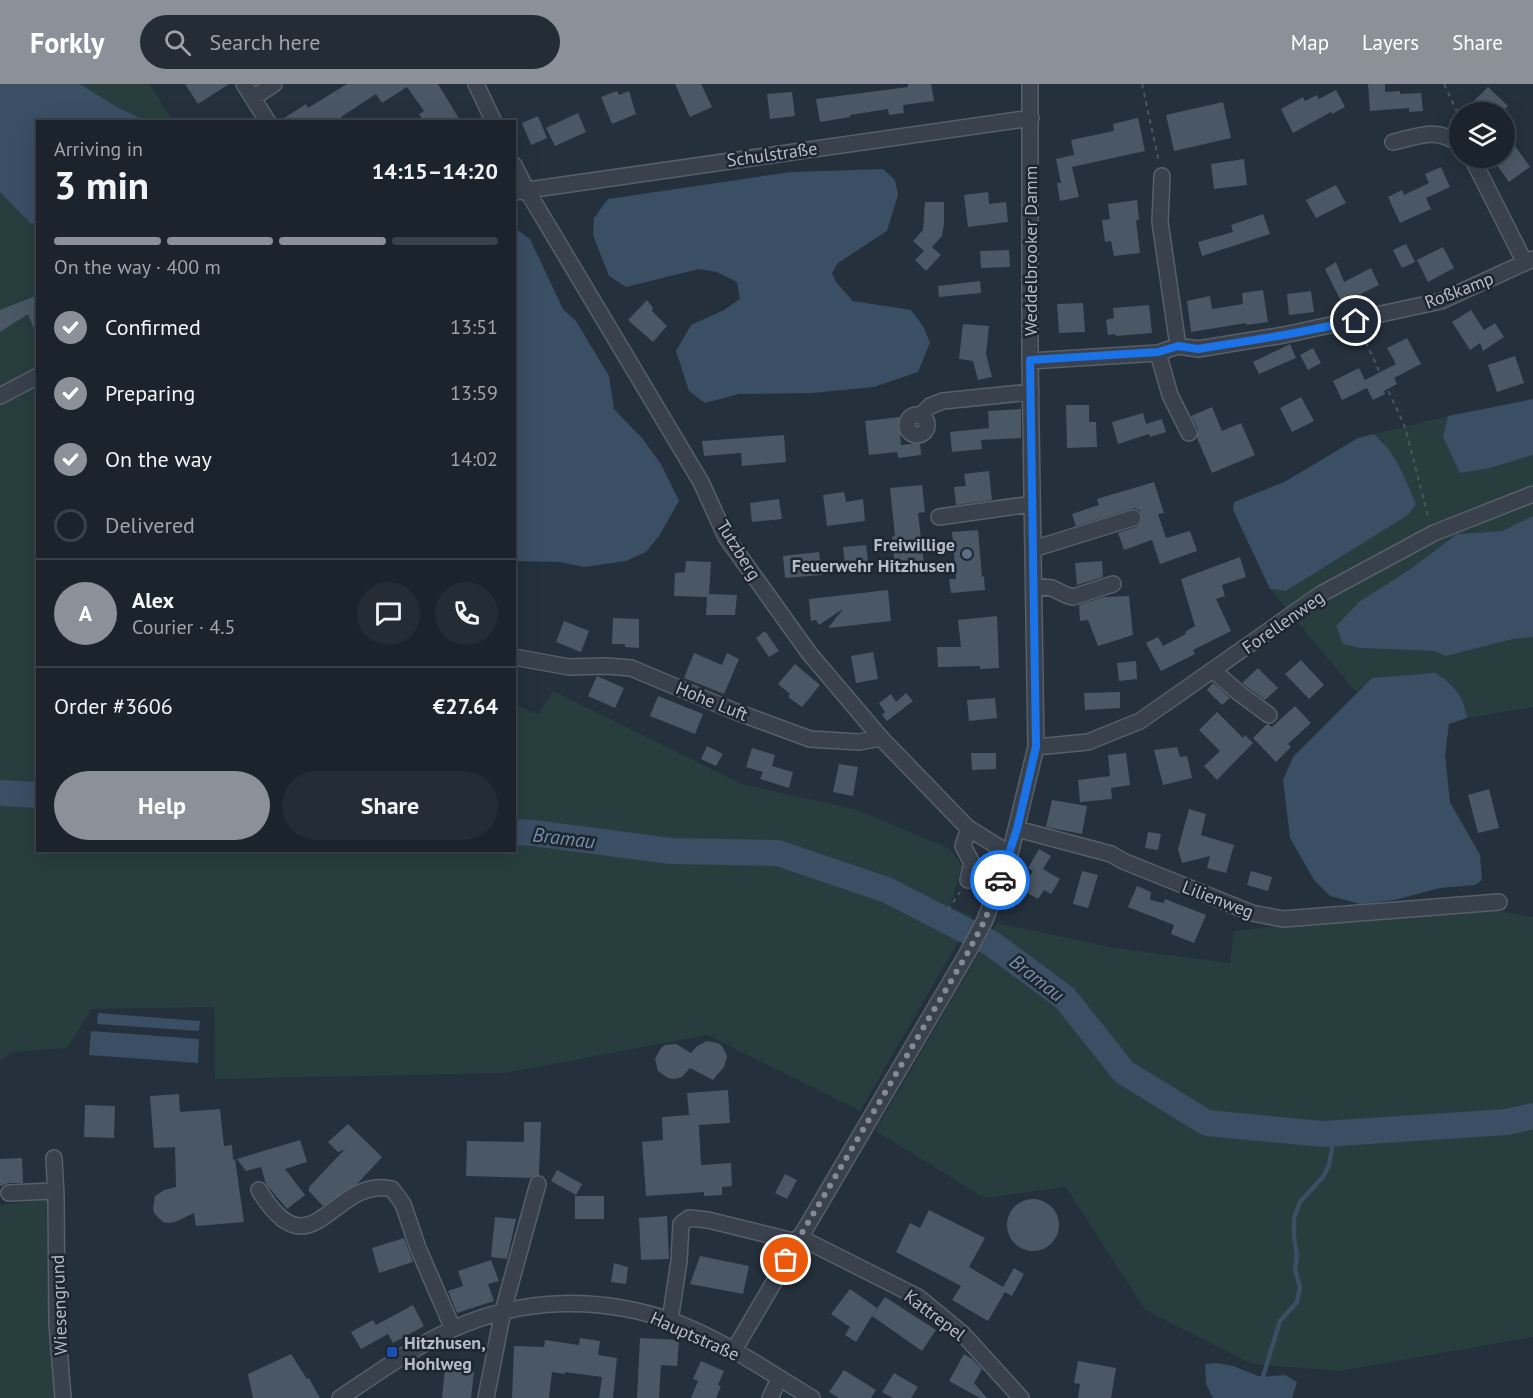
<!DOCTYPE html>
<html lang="en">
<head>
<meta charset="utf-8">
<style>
	body { margin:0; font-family:"PT Sans",sans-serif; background:#242c35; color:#f1f3f6; height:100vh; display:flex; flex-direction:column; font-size:22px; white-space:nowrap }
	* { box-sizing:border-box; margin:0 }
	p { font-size:20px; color:#a0a4aa }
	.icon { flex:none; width:33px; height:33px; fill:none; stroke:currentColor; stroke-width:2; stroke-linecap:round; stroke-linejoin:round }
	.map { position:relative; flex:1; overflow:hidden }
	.panel { position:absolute; left:36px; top:36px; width:480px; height:732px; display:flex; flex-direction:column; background:#1b242d; border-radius:0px; box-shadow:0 6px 24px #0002,0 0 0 2px #394149 }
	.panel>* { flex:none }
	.controls { position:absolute; left:1449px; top:18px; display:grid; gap:12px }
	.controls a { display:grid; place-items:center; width:66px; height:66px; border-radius:50%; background:#1b242d; box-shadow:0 6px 24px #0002,0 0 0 2px #394149; font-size:30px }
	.pin { position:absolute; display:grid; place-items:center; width:51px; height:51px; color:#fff; margin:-26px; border:3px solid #fff; border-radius:50%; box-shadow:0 2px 6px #0007 }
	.courier { position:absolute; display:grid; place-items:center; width:60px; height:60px; margin:-30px; border:4px solid #1a73e8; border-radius:50%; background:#fff; color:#222; box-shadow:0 2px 8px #0007 }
	.overview em { font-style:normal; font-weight:600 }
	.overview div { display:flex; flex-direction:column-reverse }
	.overview { display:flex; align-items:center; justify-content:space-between; height:102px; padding:0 18px }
	h1 { font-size:39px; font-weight:600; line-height:45px }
	.bar { display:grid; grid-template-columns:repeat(4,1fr); gap:9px 6px; align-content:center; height:72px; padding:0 18px }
	.bar i { height:8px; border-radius:4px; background:#394149 }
	.bar .selected { background:#8c9099 }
	.bar p { grid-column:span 4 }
	.line { display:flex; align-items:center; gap:15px; padding:0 18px; border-top:2px solid #394149 }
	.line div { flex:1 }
	.round { display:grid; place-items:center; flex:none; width:63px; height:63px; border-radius:32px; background:#242c35 }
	ol { padding:0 18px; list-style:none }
	li { display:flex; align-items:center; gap:18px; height:66px }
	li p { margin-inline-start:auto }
	li .icon { padding:6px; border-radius:50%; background:#8c9099; color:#fff; stroke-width:4 }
	li:last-child { color:#a0a4aa }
	li i { width:33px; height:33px; border:3px solid #394149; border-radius:50% }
	.cta { display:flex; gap:12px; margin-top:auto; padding:12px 18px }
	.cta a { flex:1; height:69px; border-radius:36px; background:#8c9099; color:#fff; font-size:24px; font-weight:600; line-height:69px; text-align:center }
	.cta a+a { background:#242c35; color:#f1f3f6 }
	header { display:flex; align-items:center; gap:36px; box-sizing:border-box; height:84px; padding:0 30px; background:#8c9099; color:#fff }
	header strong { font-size:28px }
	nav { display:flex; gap:33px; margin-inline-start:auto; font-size:21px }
	.search { width:420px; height:54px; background:#242c35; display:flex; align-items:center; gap:15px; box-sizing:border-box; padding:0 21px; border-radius:33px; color:#a0a4aa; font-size:22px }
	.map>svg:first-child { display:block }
	.green { fill:#273d3e }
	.water { fill:#3a4e64 }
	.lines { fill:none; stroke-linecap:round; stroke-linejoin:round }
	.stream { stroke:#3a4e64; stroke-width:4.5 }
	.river { stroke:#3a4e64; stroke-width:26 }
	.building { fill:#4a5764 }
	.minor-casing { stroke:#565f6a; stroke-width:18 }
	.path { stroke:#465a5c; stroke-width:2; stroke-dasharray:4.5 4.5; stroke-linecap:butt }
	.minor { stroke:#38414c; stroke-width:15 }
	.done { stroke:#828b96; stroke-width:6; stroke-dasharray:0 10.8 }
	.route { stroke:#1a73e8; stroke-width:8 }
	.service-dot { fill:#5c6f8a; stroke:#1d2631; stroke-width:2 }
	.transit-dot { fill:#1a4fb4; stroke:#1d2631; stroke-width:2 }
	.labels { text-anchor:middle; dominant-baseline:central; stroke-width:5; stroke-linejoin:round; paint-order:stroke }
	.street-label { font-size:18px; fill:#b4bcc7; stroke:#1d2631 }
	.poi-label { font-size:18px; font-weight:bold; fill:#b4bcc7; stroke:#1d2631; text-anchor:end }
	.water-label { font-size:20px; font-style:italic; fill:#758faa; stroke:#1d2631 }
</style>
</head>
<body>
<header>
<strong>Forkly</strong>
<div class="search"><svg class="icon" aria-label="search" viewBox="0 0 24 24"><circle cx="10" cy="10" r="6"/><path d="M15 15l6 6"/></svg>Search here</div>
<nav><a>Map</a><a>Layers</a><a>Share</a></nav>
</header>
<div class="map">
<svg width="1533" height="1314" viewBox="0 0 1533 1314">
	<rect width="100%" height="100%" fill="#24303c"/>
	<path class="green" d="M80 0H149L173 37H147L117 23Z
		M0 108 31 140 37 138 38 766H514L515 621 538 630 553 607 742 700 858 726 950 765 962 782 950 823 973 832 860 1027 707 951 506 989 215 995 214 923 92 925 67 964 11 968 0 978Z
		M1448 332 1443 353 1490 384 1533 371V432L1502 447 1457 450 1409 486 1360 517 1336 542 1344 560 1359 564 1434 567 1446 572 1513 555 1533 553V623L1467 634 1466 623 1372 594 1356 608 1270 505 1287 507 1323 483 1384 358 1374 350Z
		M1499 827 1531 833 1533 831V1253L1340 1287 1252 1280 1145 1226 1066 1103 985 1114 875 1047 997 839 1115 864 1230 879 1234 847 1282 842Z
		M48 1115 56 1314H0V1121Z"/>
	<path class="water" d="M0 0H80L117 23 147 37 38 38 37 138 31 140 0 108Z
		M883 85 895 96 898 111 887 147 838 179 832 189 836 198 853 217 911 226 923 242 930 259 918 288 874 303 812 309 739 310 705 319 689 307 676 267 691 241 724 226 740 215 737 198 717 188 699 185 626 203 609 192 593 151 594 134 608 115 791 88Z
		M515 144 530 155 563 225 576 237 609 292 614 325 642 354 661 380 679 417 659 452 646 468 626 477 584 483 560 478 515 477Z
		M1533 315V371L1490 384 1460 389 1443 353 1448 332Z
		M1374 350C1396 369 1405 394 1416 420L1408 431 1286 507 1270 505 1233 426 1234 418 1286 397 1358 354Z
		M1533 432V553L1513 555 1446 572 1434 567 1359 564 1343 560 1336 542 1360 517 1409 486 1457 450 1502 447Z
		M1435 589C1452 598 1465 614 1467 634L1449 640 1445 671 1450 718 1480 771 1482 796 1475 801 1440 804 1395 816 1360 820 1330 812 1314 796 1290 754 1283 696 1293 673 1372 594Z
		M98 929 200 937 199 947 97 940Z
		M91 947 199 955 198 979 89 971Z
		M1216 1279 1233 1282 1261 1293 1285 1291 1297 1298 1292 1314H1213L1206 1300 1205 1280Z"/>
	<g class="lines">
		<path class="stream" d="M1261 1299 1280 1237 1297 1218 1300 1203 1295 1185 1297 1171 1294 1153V1134L1300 1118 1323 1093 1329 1081 1335 1049"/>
		<path class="river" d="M0 709 38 711
			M514 748 533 749 671 767 778 769 887 806 992 860 1065 914 1124 988 1207 1039 1323 1050 1507 1038 1533 1032"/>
	</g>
	<path class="building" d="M185 0H229L198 20Z
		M347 0H438L461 38H424L419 30 424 27 407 3 382 19 376 10 341 33 344 38H278L306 20 308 24Z
		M675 0H701L712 23 690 33Z
		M908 0H931L934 17 903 21 904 29 889 31 888 25 850 31V33L820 38 816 15 908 3Z
		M1368 0H1385V8L1400 7V10L1421 9 1423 27 1409 28V24L1370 27Z
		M1488 3 1508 22 1502 28H1478L1470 21Z
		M1336 6 1345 23 1332 30 1331 28 1293 49 1281 25 1303 13 1305 17 1317 11 1319 15Z
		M617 7 619 11 629 7 636 30 612 40 601 13Z
		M792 8 795 32 770 35 767 10Z
		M1223 18 1231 54 1174 67 1166 31Z
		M578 29 586 48 555 62 546 44Z
		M538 32 547 54 531 61 522 39Z
		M1138 34 1145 67 1072 83 1079 113 1060 117 1057 99H1061L1056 75 1074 71 1071 56 1114 47 1113 40Z
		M1513 59 1530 83 1509 98 1492 74H1504V64Z
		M1244 75 1247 101 1214 105 1211 80Z
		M1441 83 1450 103 1426 114 1431 125 1400 139 1388 113 1402 106 1404 111 1429 99 1425 90Z
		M1336 101 1346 119 1316 134 1306 116Z
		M988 108 989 120 1006 118 1008 138 968 143 964 111Z
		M1137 116 1139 135 1136 137 1140 169 1114 172 1111 157 1105 158 1102 136 1110 135 1108 120Z
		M925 118H944V140L942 152 932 163 941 171 926 187 915 176 924 167 913 157 923 146Z
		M1263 130 1270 150 1202 172 1198 158 1233 148 1231 141Z
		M1406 160 1415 178 1402 184 1393 166Z
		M1443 163 1454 184 1428 198 1417 176Z
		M1009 166 1010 183 981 184 980 167Z
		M1336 178 1344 198 1371 184 1379 201 1342 219 1325 185Z
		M980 197 981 209 939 213 938 202Z
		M1263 206 1268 238 1247 241 1246 239 1191 248 1187 217 1210 212 1212 225 1243 220 1242 209Z
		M1311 207 1314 228 1289 231 1287 210Z
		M38 211V254L28 230 0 248V226Z
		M647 216 653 224 652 227 667 242 653 258 628 236Z
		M1083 219 1085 248 1059 249 1057 220Z
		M1149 221 1152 249 1116 252 1115 250 1108 251 1106 236 1114 234 1113 224Z
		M1471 226 1484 246 1495 239 1504 253 1483 267 1480 259 1470 266 1452 238Z
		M963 240 989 242 986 270 992 293 978 296 973 277 959 275Z
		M1407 254 1421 280 1394 294 1397 300 1384 307 1385 310 1373 316 1367 304 1342 316 1333 297 1359 284 1365 296 1396 280 1387 264Z
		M1290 260 1296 274 1259 290 1253 278Z
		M1313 264 1321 279 1308 286 1300 271Z
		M1515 272 1524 299 1497 308 1488 281Z
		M1301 313 1314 337 1292 348 1280 324Z
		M1066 321H1089V338H1096L1097 363 1067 364Z
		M1212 323 1222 347 1241 339 1255 371 1212 389 1197 354 1198 345 1191 332Z
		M1021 325V354L981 356 982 365 952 368 950 348 989 344 988 327Z
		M1143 329 1149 350 1118 360 1112 338Z
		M899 333 901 361 920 359 921 371 898 374 897 368 869 371 865 337Z
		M1162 335 1166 348 1150 353 1146 340Z
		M784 351 786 378 742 382 741 369 704 372 702 357Z
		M989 387 992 416 956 421 954 403 966 402 964 390Z
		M1154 398 1164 429 1158 430 1166 454 1190 447 1197 467 1160 480 1152 456 1124 466 1118 449 1136 443 1142 437 1140 427 1135 424 1076 442 1072 430 1099 421 1097 415Z
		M922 401 925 428 918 429 924 480 895 483 892 453 895 452 890 404Z
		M844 408 846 418 863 415 865 437 827 442 823 411Z
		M779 415 782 435 752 438 750 419Z
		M978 446 982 493 984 492 985 506 951 509 949 495H956L952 448Z
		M866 461 869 485 846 488 843 463Z
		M819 468 822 491 785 494 783 472Z
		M1240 473 1246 493 1222 501 1225 512 1216 515 1231 547 1193 566 1195 570 1161 587 1146 559 1158 553 1163 562 1186 550 1185 548 1195 542 1181 495Z
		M686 477 711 478 709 510 737 511 735 531H706L707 513 674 512 675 489 685 488Z
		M1102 477 1103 493 1077 501 1075 479Z
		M888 506 891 537 828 544 843 525 819 541 816 536 811 537 809 515Z
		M1129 512 1133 551 1098 562 1088 536 1080 537 1079 521 1104 513Z
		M997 532 999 584 980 585V582L938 583 937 563H961L958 536Z
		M613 534 639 535V564L625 563V560H612Z
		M564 537 589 547 581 568 556 558Z
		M765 547 779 567 769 573 756 554Z
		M873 568 878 595 856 599 851 572Z
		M694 569 722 581 727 569 739 575 724 610 684 594Z
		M1301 576 1324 601 1309 615 1285 590Z
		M1136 577 1137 595 1119 597 1117 579Z
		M795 580 820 601 802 623 788 613 790 610 778 600Z
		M1258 584 1278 604 1265 616 1242 599Z
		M597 592 624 604 615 624 588 612Z
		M1213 599 1230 614 1222 621 1207 606Z
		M1120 608V624L1085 626 1084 609Z
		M906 609 913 617 887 637 882 631 885 628 879 619 891 610 896 618Z
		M658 612 703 630 695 650 650 632Z
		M995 614 997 634 969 637 967 616Z
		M1295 622 1311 639 1288 660 1291 663 1276 678 1253 654 1267 640 1272 643Z
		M1217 628 1243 654 1245 651 1253 659 1217 696 1204 682 1220 667 1199 646Z
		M707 662 723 670 716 682 701 675Z
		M1177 663 1180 673 1187 672 1192 694 1163 701 1154 666Z
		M752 664 775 671 772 682 793 688 789 704 760 695 763 688 746 683Z
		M971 669H996V685L972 686Z
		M1126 669 1130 701 1111 704 1112 715 1080 718 1078 696 1110 692 1108 671Z
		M839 680 858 683 853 712 833 708Z
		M1489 705 1499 744 1478 749 1468 711Z
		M1052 716 1087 722 1082 750 1046 743Z
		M1189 725 1206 730 1201 751 1234 761 1226 789 1207 784 1210 772 1182 779 1178 765Z
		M1148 748 1161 750 1158 766 1145 764Z
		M1039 765 1051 772 1043 785 1060 795 1051 810 1044 806 1038 815 1022 806 1033 787 1028 784Z
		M1082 787 1098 791 1088 824 1073 820Z
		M1251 787 1272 793 1268 807 1247 801Z
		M1137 802 1151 808 1150 816 1164 819 1165 815 1206 831 1194 859 1171 850 1174 841 1128 823Z
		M707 957 718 959 722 962 727 972 724 983 713 996 690 984 682 993 674 995 668 994 658 987 655 975 661 964 665 961 676 960 691 969 697 962Z
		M728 1006 730 1039 699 1041 701 1081 731 1079 732 1102 722 1103V1111L704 1112V1108L646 1112 642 1058 663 1056 662 1033 689 1031 687 1009Z
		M179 1010 180 1028 220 1025 224 1062 232 1061 233 1076 235 1075 244 1138 196 1142 194 1129 175 1138 169 1139 163 1138 154 1129 153 1124 155 1112 164 1106 176 1103 175 1063 154 1064 150 1012Z
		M85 1021 115 1022 114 1054 84 1053Z
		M524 1038H541L539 1091 531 1094 466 1092 467 1057 524 1058Z
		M348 1040 382 1073 357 1100 323 1122 309 1107V1103L345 1065 338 1068 328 1058Z
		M300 1056 307 1078 285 1085 305 1111 287 1125 266 1100 261 1083 246 1087 237 1075Z
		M22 1074 23 1099H9L0 1102V1075Z
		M557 1086 582 1100 576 1111 551 1097Z
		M785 1090 797 1096 787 1115 775 1109Z
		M575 1112H604V1135H575Z
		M1007 1141a26 26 0 1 1 52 0a26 26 0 1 1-52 0Z
		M929 1126 985 1154 969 1183 1003 1203 1014 1184 1024 1190 1012 1212 1005 1208 988 1237 952 1216 961 1202 896 1168 910 1139 920 1144Z
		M667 1132 669 1175 641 1176 639 1134Z
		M495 1133 516 1135 507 1175 491 1173Z
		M404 1154 413 1178 379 1189 372 1164Z
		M700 1172 749 1182 743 1210 690 1200Z
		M491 1176 499 1197 488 1200 494 1217 457 1229 448 1207 463 1202 458 1187Z
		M614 1179 628 1183 626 1200 611 1198Z
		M850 1205 877 1224 856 1258 845 1251 850 1243 831 1230Z
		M885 1213 936 1246 922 1267 872 1232Z
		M413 1221 424 1242 393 1259 388 1250 361 1265 351 1248 373 1236 376 1241Z
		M580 1254 600 1257 598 1271 617 1274 613 1314H599L602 1293 565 1288V1290L552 1288 549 1314H512L514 1262 544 1263 545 1256 579 1261Z
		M640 1254 679 1256 677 1282 661 1281 659 1314H637Z
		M291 1270 307 1295 309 1294 320 1314H253L248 1290Z
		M964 1270 972 1275 982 1285 974 1299 987 1314H980L949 1297Z
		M701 1277 724 1287 718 1301 721 1302 716 1314H691L698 1297 693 1295Z
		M1078 1277 1116 1284 1111 1314H1078L1080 1300 1074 1299Z
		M445 1284 474 1288 471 1314H442Z
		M844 1286 876 1306 871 1314H839L829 1308Z
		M894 1289 918 1303 911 1314H893L882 1308Z"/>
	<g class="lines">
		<g class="minor-casing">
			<path id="minor" d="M244 0 268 38
				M476 0 494 38
				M253 14 274 0
				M1393 58C1420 52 1435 43 1460 60
				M1472 74 1525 179
				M514 81 526 105 701 398 726 453 809 569 881 654 968 744 1010 770
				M1162 92 1160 138 1178 262
				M514 108 1031 34
				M1158 269 1170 311 1189 349
				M1030 277 1158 269 1178 262 1198 265 1284 251 1441 217 1533 175
				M0 312 38 292
				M907 341a10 10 0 1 1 20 0a10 10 0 1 1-20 0Z
				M920 332 930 322 943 317 1031 308
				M939 433 1032 420
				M1033 465 1133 434
				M1034 502 1052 504 1066 511 1073 513 1113 500
				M514 573 569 583 606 582 631 584 734 627 810 655 859 658 881 654
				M1214 587 1239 609 1269 631
				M1036 663 1088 658 1140 637 1321 510 1434 449 1533 410
				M1017 745 1111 770 1123 777 1252 829 1283 835 1499 818
				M968 796 972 779 963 762 969 744
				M54 1074 56 1112
				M259 1106C312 1194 333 1091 392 1105L403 1120 418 1164 453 1245
				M9 1109 52 1107 56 1112 57 1239 63 1314
				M799 1153 918 1213 963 1250 1021 1314
				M670 1237 679 1177 681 1140 689 1134 708 1136 797 1158
				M734 1266 967 870 985 836 1010 770 1036 663 1030 277V0
				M340 1314C376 1290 413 1263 453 1245 523 1213 600 1212 672 1237 722 1255 767 1287 812 1314
				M486 1314 503 1227 538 1100
				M770 1314 779 1295"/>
		</g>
		<path class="path" d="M1142 0 1159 78
			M1444 0 1460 34
			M1362 250 1405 343 1429 436
			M948 826 960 808"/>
		<use href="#minor" class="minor"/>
	</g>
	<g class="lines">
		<path class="done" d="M786 1176 967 870 985 836 1000 796"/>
		<path class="route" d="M1000 796 1017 745 1036 663 1030 276 1158 268 1178 262 1198 265 1284 251 1356 237"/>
	</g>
	<circle class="service-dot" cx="967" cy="470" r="6"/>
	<rect class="transit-dot" x="386" y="1262" width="12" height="12" rx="3"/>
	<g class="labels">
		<g class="street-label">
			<text transform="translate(772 70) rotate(-8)">Schulstraße</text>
			<text transform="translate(1030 167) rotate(-90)">Weddelbrooker Damm</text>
			<text transform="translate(1459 206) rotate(-21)">Roßkamp</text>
			<text transform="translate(739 466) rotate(58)">Tutzberg</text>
			<text transform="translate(1283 538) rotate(-35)">Forellenweg</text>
			<text transform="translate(712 617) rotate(22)">Hohe Luft</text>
			<text transform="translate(1218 815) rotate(21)">Lilienweg</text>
			<text transform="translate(59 1221) rotate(-92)">Wiesengrund</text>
			<text transform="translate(935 1231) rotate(37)">Kattrepel</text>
			<text transform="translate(695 1252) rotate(24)">Hauptstraße</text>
		</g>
		<g class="poi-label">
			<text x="955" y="460">Freiwillige<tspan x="955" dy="21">Feuerwehr Hitzhusen</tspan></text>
			<text x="404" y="1258" text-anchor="start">Hitzhusen,<tspan x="404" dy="21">Hohlweg</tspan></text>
		</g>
		<g class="water-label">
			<text transform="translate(564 754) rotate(7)">Bramau</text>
			<text transform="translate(1037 894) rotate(38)">Bramau</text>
		</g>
	</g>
</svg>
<div class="controls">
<a><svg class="icon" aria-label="layers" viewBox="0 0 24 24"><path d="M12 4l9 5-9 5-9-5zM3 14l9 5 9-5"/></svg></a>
</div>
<div class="pin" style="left:786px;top:1176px;background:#ea580c"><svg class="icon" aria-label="bag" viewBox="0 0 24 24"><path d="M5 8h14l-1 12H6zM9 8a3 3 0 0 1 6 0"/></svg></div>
<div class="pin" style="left:1356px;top:237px;background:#1f2937"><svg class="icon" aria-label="home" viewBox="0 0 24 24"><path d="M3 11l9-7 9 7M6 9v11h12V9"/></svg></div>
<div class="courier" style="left:1000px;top:796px"><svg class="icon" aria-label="car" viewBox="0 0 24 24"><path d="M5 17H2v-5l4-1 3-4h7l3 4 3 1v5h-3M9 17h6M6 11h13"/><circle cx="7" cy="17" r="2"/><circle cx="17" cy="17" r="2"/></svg></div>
<section class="panel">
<div class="overview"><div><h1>3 min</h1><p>Arriving in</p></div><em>14:15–14:20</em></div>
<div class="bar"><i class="selected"></i><i class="selected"></i><i class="selected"></i><i></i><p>On the way · 400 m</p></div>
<ol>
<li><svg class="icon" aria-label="check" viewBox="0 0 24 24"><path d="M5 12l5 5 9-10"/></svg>Confirmed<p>13:51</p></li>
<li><svg class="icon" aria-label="check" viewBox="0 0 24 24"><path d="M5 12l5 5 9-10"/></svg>Preparing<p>13:59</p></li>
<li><svg class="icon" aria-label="check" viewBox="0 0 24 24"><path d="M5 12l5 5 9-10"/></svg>On the way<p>14:02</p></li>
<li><i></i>Delivered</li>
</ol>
<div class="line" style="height:108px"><b class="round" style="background:#8c9099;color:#fff">A</b><div><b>Alex</b><p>Courier · 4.5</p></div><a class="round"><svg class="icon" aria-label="chat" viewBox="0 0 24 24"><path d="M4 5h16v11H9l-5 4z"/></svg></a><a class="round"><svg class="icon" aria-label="phone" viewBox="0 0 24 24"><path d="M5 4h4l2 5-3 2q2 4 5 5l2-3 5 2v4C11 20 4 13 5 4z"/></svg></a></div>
<div class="line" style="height:78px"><div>Order #3606</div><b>€27.64</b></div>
<div class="cta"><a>Help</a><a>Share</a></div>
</section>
</div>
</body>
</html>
